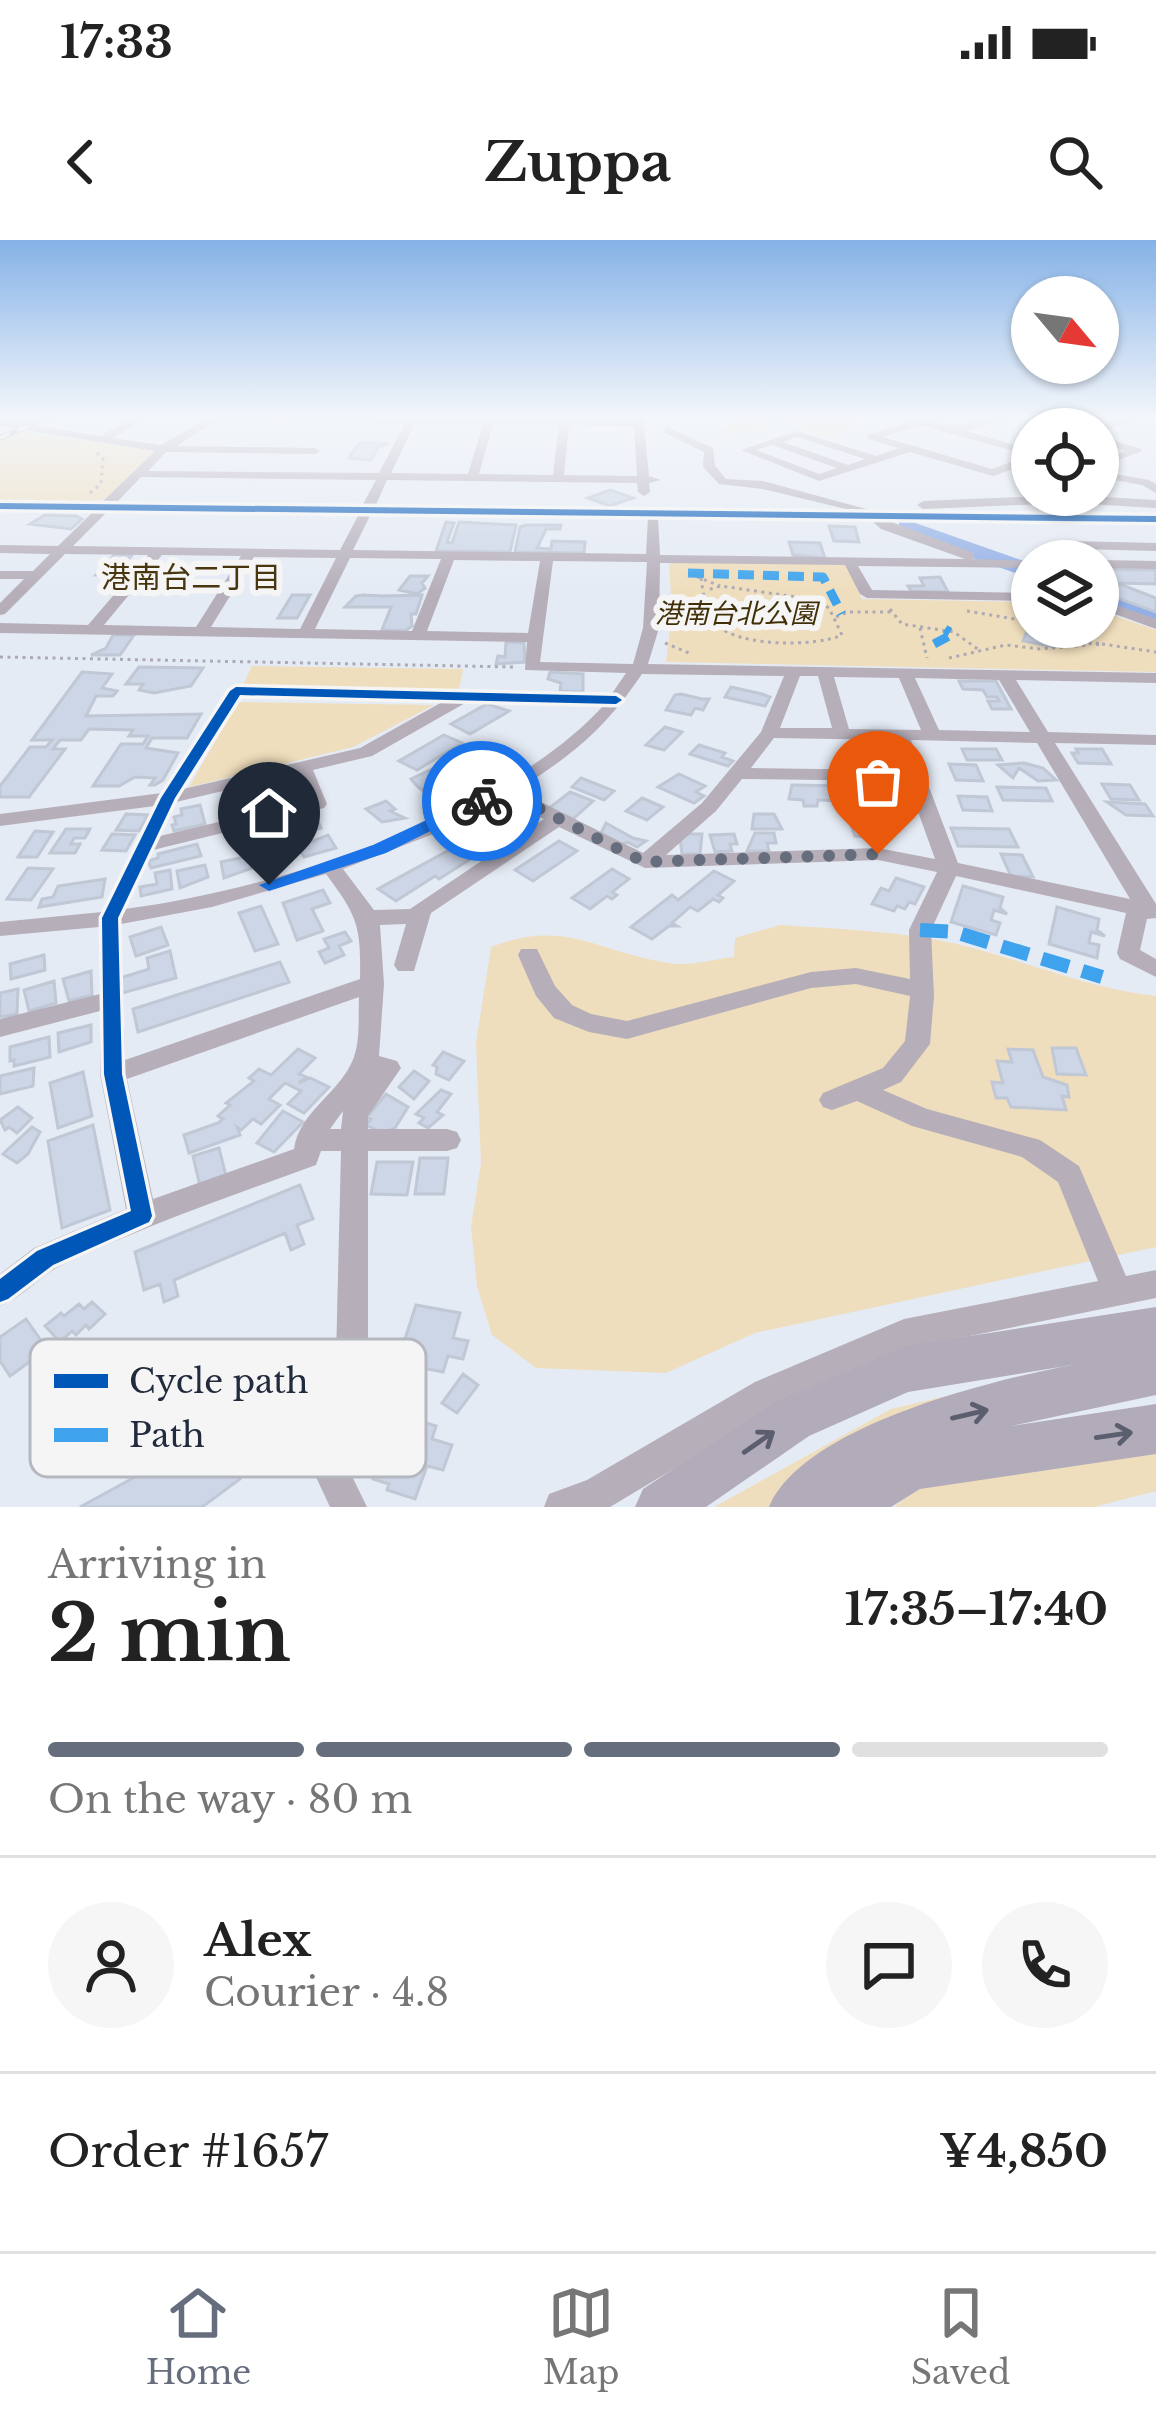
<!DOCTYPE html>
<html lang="en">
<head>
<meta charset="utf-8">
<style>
	body { margin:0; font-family:"Libre Baskerville","Noto Sans JP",serif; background:#f6f6f6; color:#222; height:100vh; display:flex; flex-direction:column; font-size:45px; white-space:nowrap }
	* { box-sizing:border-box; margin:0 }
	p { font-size:39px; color:#767676 }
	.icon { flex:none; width:66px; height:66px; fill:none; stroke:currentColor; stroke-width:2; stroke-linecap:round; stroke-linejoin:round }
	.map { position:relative; height:1267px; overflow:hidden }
	.drawer { display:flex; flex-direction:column; background:#fff; flex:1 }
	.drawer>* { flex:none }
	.needle { width:78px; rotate:119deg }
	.tools { position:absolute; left:1011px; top:36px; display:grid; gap:24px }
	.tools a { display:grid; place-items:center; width:108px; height:108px; border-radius:50%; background:#fff; box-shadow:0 3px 9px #0004; font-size:60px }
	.pin { position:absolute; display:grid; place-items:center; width:102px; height:102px; color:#fff; margin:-123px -51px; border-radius:50% 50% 50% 0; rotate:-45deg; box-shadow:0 0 12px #0007 }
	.pin .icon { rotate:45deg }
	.courier { position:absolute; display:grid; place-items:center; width:120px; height:120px; margin:-60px; border:9px solid #1a73e8; border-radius:50%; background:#fff; color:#222; box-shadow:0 3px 15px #0007 }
	.overview em { font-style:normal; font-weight:700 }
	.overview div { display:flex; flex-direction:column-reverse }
	.overview { display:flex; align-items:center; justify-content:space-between; height:204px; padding:0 48px }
	h1 { font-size:78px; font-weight:700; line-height:90px }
	.bar { display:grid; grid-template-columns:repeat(4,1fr); gap:18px 12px; align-content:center; height:144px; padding:0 48px }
	.bar i { height:15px; border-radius:9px; background:#e0e0e0 }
	.bar .selected { background:#666e7d }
	.bar p { grid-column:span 4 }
	.line { display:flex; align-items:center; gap:30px; padding:0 48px; border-top:3px solid #e0e0e0 }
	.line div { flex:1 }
	.round { display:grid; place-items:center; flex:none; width:126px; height:126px; border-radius:63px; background:#f6f6f6 }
	.status { display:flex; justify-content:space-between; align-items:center; height:84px; padding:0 60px; background:#fff; direction:ltr }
	.status svg { height:33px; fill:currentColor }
	header { display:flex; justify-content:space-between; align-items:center; height:156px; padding:0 48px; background:#fff; font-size:54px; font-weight:700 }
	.menu { display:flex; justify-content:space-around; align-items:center; height:168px; border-top:3px solid #e0e0e0; background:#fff; font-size:33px; color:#767676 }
	.menu a { display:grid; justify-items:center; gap:6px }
	.menu .selected { color:#666e7d }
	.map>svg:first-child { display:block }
	.green { fill:#efdebd }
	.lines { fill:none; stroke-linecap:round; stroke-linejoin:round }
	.river { fill:#92afe6; fill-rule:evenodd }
	.building { fill:#cdd6e7; stroke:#c0c7d5; stroke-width:3 }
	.path { stroke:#aeaab4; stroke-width:3; stroke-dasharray:3 4.5; stroke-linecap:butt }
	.minor { fill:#b6afba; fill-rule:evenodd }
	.highway { fill:#b2abba; fill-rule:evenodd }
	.rail-casing { stroke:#acaab4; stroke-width:6 }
	.rail { stroke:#f5f5f5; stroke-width:3; stroke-dasharray:10; stroke-linecap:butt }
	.quiet-far1 { stroke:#3ea3ec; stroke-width:9; stroke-dasharray:16 9; stroke-linecap:butt }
	.quiet { stroke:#3ea3ec; stroke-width:14; stroke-dasharray:28 14; stroke-linecap:butt }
	.cycleway-casing { stroke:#f5f5f5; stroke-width:7 }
	.cycleway { fill:#0057b8; fill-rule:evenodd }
	.oneway { stroke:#5b5e6f }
	.route { fill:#1a73e8 }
	.done { stroke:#666e7d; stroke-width:12; stroke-dasharray:0 21.6 }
	.labels { text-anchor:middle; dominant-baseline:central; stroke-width:12; stroke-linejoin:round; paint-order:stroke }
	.far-park-label { font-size:27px; font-style:italic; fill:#412f07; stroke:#f5f5f5 }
	.far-neighbourhood-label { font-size:30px; fill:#48360f; stroke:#f5f5f5 }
	.key { fill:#f5f5f5; stroke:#b5b8be; stroke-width:3 }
	.key-label { font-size:33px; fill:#212b3d }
</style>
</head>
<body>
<div class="status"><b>17:33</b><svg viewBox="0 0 49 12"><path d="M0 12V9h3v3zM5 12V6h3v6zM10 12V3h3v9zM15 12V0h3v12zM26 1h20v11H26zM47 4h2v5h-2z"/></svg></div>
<header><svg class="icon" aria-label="back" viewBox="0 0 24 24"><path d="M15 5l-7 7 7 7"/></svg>Zuppa<svg class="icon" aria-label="search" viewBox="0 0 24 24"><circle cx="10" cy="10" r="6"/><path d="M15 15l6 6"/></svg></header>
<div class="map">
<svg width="1156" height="1267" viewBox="0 0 1156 1267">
	<rect width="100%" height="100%" fill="#e5ebf5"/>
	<path class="green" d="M755 175H848L858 183 832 199C806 196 789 168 762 182L768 189 718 194 741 177Z
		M20 191 150 210 152 213 106 258 95 262 0 260V200Z
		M676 321 840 324 847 326 862 359 1032 362V387H1098V370L1156 390V432L666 422 672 370 669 324Z
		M252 426 463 429 459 450 454 452 242 447Z
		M238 462 434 465 353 507 189 547Z
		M780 685C839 689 899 691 957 704 1024 720 1086 748 1156 756V1007L755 1093 666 1133 536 1128 492 1095 477 1046 471 987 481 923 476 803 491 707C565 678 597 712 668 723 688 727 714 719 734 717L735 698Z
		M1088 1123 769 1267H714L891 1169Z
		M1156 1207V1251L1094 1267H894L920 1247Z"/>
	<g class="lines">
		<path class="river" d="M907 280 1032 324V339L899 292V282Z
			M1098 349 1156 368V385L1098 364Z"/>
	</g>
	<path class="building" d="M359 203H389L378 207 371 220 349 218Z
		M610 250 633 258 610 266 588 258Z
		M45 275 76 276 82 279 71 289 30 284Z
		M446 282 454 283 447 302 452 303 459 282 516 285 510 312 436 311Z
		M526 285H561L560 289H546L537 308 551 309 552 301 585 302 584 313 515 312 520 287Z
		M829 286 855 287 859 302 834 301Z
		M789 302 820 303 825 318 793 315Z
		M115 314 132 315 114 335H96Z
		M1098 329 1156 330V344L1117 343 1156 358V372L1098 351Z
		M410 336H428L422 343 425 348 417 354 399 350Z
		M940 337 948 352 911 351 908 346H924L920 338Z
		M292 355H310L297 378H278Z
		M364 355 383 356 422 355 416 374H411L412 386 405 391 382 390 391 367H345L356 356Z
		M1030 384 1060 390 1054 407 1023 401Z
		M113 395H134L120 415H91L106 408Z
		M506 402 524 403 525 422 496 424 498 416 505 417Z
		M139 427 203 428 191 446 154 453 139 450 143 444H126Z
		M82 432 112 434 102 448 117 451 113 456H96L86 476 201 474 187 498H152L146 508 178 513 163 540 155 545H150L155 538 135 537 119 546H93L121 504H143L148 496H129L133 490 89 489 81 500H60L53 509H65L29 557H0V546L30 507H46L52 500H32Z
		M550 432 583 434V452L560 451 561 443 548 439Z
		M959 441H996L1011 469H992L988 461H999L997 457H987L983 450 963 449Z
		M731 447 762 454 770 457 765 466 725 457Z
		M681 454 702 459H709L703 470 695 468 691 475 666 470 675 455Z
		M487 464 509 471 470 494 451 484Z
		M665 487 682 492 664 510 646 505Z
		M444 495 462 503 417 530 399 521Z
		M699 505 725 513 722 517 733 521 728 526 690 514Z
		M962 509H996L1002 520H967Z
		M1076 509H1102L1111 524 1078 523 1072 513H1078Z
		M1024 523 1043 528 1056 540 1038 541 1019 528 1013 538 998 525Z
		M949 524 976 525 983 541 956 540Z
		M432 529 439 537 455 547 432 558 417 546 411 539Z
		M679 534 705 546 696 552 704 556 694 563 658 547Z
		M581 538 614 551 604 560 572 547Z
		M1102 544 1130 545 1139 560 1111 559Z
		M792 545 900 547 907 562H891L892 568H878L876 562 818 560 817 566H804L803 560 789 559Z
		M293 546 300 560 275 566 269 552Z
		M997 547 1046 548 1052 561 1003 560Z
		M570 552 593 561 573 579 548 569Z
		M260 555 267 570 243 576 237 564Z
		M958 556 987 557 992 571 963 570Z
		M642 558 663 567 647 580 626 571Z
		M386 561 395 569 390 571 405 578 382 582 366 569Z
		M1107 562 1145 564 1153 576 1126 575Z
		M200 565 205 584 174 591 172 585 176 584 174 577 182 575 181 569Z
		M126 574 148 575 139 591 116 590Z
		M754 574H774L782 589H752Z
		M847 574 865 575 870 592 866 597 855 596Z
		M308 579H317L321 588 288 598 283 585Z
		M506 579 521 587 439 639 435 636 396 661 378 649Z
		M606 583 633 598 646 601 637 607 627 602 621 606 600 595Z
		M951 588 1009 589 1018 607 958 606Z
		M66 589H90L85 598H74L71 604H80L75 613H50Z
		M35 591 53 592 37 617H18Z
		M755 593H774L776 603H767L769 611H747Z
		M112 594 135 595 126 611 102 610Z
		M688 594H702L700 614H682L680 598Z
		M734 594 737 604H730L732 611 715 612 710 595Z
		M328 595 336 608 304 617 298 607Z
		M559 601 577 611 533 641 515 630Z
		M197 604 201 616 151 628 148 621 158 618V614Z
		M291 608 295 617 287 619 288 623 263 630 258 616Z
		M1001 614 1022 615 1033 637 1011 636Z
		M249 616 252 628 224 638 221 622Z
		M205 625 208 637 180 648 177 631Z
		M28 628 53 629 31 660 7 659Z
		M612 629 629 639 612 652 617 655 612 659 607 656 590 669 572 658Z
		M170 630 172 649 141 656 140 647 157 644 155 633Z
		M714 631 734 641 718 655 723 658 719 662 713 659 698 671 690 667 672 683 677 686H669L652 699 631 687 672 655 678 660Z
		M896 638 924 647 915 664 909 662 905 669 897 666 894 671 872 664 881 648 889 651Z
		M105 639 102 657 39 667 42 659 53 657 58 646Z
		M963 646 1003 657 1000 668 1007 674 994 670 991 680 1000 683 996 695 951 682Z
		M323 650 330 663 312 669 323 691 297 700 283 663Z
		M261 666 278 704 255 711 239 673Z
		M1057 667 1099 679 1097 690 1105 696 1091 692 1089 703 1099 705 1097 718 1049 704Z
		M161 687 168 705 136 716 130 697Z
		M345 692 351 701 339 706 344 715 325 723 319 712 329 708 324 699Z
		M170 711 176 738 122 753 120 738 149 729 147 718Z
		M44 715 45 730 11 739 10 724Z
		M280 722 289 742 138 792 133 769Z
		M91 731 92 755 69 761 63 739Z
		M54 741 56 763 29 771 24 750Z
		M18 749 17 774 0 777V753Z
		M91 785V802L59 812 58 793Z
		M49 797 50 817 14 826V820L10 821V807Z
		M1052 808H1076L1086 835 1057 834Z
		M298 809 315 818 299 834 306 837 299 843 310 838 329 847 304 873 288 864 301 851 285 843 269 859 280 865 261 884 253 879 241 890 237 887 240 895 189 913 184 895 218 883 223 879 218 876 230 865 226 863 254 841 249 838 259 829 271 835Z
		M1008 809 1033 810 1043 837 1067 845 1069 857 1062 856 1066 870 1011 867 1007 858H996L992 842 1003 843 997 821 1012 822Z
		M443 812 464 821 449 840 436 834 437 827 433 825Z
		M34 828 33 846 0 854V836Z
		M414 831 429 841 414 859 399 847Z
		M83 832 92 876 58 888 50 843Z
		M441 850 451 854 437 872 443 875 428 888 419 883 424 878 416 874Z
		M386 854 408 867 395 888 383 893 366 885 371 879 367 877Z
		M18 867 32 878 17 893 9 887 5 890 0 880Z
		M283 871 303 882 274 912 257 903Z
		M93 885 110 970 62 988 48 901Z
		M32 887 40 892 28 914 17 923 3 914Z
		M219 908 226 936 200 946 193 916Z
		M420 918H448L444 954H415Z
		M377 922H413L407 955 371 954Z
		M300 945 313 979 297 985 304 1004 291 1010 285 993 174 1040 178 1056 164 1062 160 1044 144 1050 135 1012Z
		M92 1062 105 1074 89 1089 86 1085 76 1095 72 1091 60 1102 45 1086 61 1073 64 1076 79 1064 84 1069Z
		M416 1065 460 1073 453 1098 468 1101 463 1119 448 1116 443 1132 397 1123Z
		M26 1079 47 1109 10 1136 0 1121V1097Z
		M463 1134 478 1145 457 1173 442 1163Z
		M397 1174 436 1186 432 1199 452 1205 443 1230 427 1226 415 1259 387 1250 389 1244 373 1239 377 1228 371 1226Z
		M223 1189 240 1239 202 1267H80Z"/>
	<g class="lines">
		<path class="path" d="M90 253 101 244 103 219 96 212
			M690 334 720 346
			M701 338C703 353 706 373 717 385 739 407 815 407 842 395L829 368 817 360 721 346 707 350
			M890 369 902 384 954 392 979 410
			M967 371 1032 382
			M836 377 848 372H891
			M1057 387 1088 401
			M920 388 927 418
			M1089 400 1101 405 1087 403Z
			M665 403 689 413
			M1102 404 1156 412
			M0 417 514 427
			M949 418 1006 405 1040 409 1089 405"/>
		<path class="minor" d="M139 175H151L112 198 161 205 213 175 482 178 480 175H490L492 178 556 179 554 175H564L566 179 633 180V175H643L647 183 644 186 649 236 661 240 649 243 650 252 644 256 638 252 637 243 387 240 375 267 858 272 763 249 719 244 703 227 704 212 663 192 667 187 713 208 715 226 726 239 763 241 877 272 1156 275V283L886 280 974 313 973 319 1036 321H1032V328L858 326 872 350 1032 353V361L867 358 860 354 845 325 660 323 659 388 648 424 1156 433V443L1016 440 1048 492 1156 495V505L1055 503 1156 664V678L1147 679 1140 710 1156 719V737L1120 719 1117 713 1126 673 956 636 931 690 934 756 930 804 901 842 883 850 927 869 1040 900 1079 926 1126 1036 1156 1030V1058L906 1109 779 1166 610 1267H544L549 1254 587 1240 755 1142 904 1079 1098 1041 1058 942 1022 917 912 886 857 861 832 870 823 867 819 860 823 853 883 828 905 801 910 756 856 744 811 748 627 799 589 792 554 778 536 756 518 715 521 709H537L555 746 572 765 591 774 627 781 811 732 856 728 910 739 909 690 937 632 878 620 645 628 559 587 431 673 414 731H398L394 725 406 684 380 685 384 744 379 816 397 821 401 828 368 876V889H447L457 892 461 900 457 908 447 911H368V1122L330 1191 367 1267H330L294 1190 336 1118 341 911H321L316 925C231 956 144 986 62 1025 39 1036 24 1057 0 1066V1034L34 1008 126 969 100 834V771L0 797V779L100 754 99 687 0 696V682L102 672 155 566 0 586V574L162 553 230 447 236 446 611 455 626 433 525 430 527 402 0 393V383L88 385 148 315 65 314 5 374 0 375V363L24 339H0V331H33L50 314 0 313V305L58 306 94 271 0 270V262L101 263 155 211 0 186V180L100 196ZM217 181 405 183 379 233 148 231 166 212 315 214 320 211 315 208 176 206ZM415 183 483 184 468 234 391 233ZM493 184 559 185 553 235 479 234ZM569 185 634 186 637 236 564 235ZM141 237 376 240 362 266 115 264ZM108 271 359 274 340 310 73 306ZM371 274 648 277 646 314 353 310ZM658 277 871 280 881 289 965 319 660 315ZM162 315 241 316 196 387 104 385ZM254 317 336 318 300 389 211 387ZM350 318 441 319 412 391 315 389ZM454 320 540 321 528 393 427 391ZM553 321 647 322 643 388 633 424 540 422ZM642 434 784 436 761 492 702 563 643 613 517 550C574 514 604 490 642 434ZM800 436H818L832 488H780ZM834 437 899 438 921 490 849 489ZM915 438 999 440 1030 492 939 490ZM241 456 444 461 360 508 183 549ZM467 462 604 465C502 577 274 650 125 669L153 610 324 568 327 564 313 530 372 516ZM774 498 893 500 903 530 751 528ZM911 500 1037 503 1130 659 958 623ZM296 534 306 561 160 596 176 562ZM742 539 907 541 935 619 878 608 666 615 716 571ZM504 559 544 579 410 669 374 670 343 629 433 594ZM326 634C358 677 361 686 360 739L125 820 121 684 212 667ZM359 757C358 778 361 805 351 824 336 855 299 873 294 909L153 959 127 839ZM343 871 341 889H330Z
			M930 175H945L930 181C967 192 977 175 1012 175L966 191 1032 210V222L993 236 910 212 819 241 741 210 797 191 876 216 899 208 868 199V195ZM920 185 1028 215H1029L992 229 883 197ZM797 197 865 219 848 225 783 202ZM772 205 837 228 819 234 756 210Z
			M1066 175H1080L1045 189H1030Z
			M1103 175H1119L1133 180 1098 194V189H1094L1117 180Z
			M1098 195 1141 209 1142 211 1098 228V221L1126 211 1098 201Z
			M1098 231 1149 240 1156 244V253L1142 245 1098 237Z
			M1070 255 1156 260V268L1070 263 923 269 917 265 923 261Z
			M1071 301 1156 303V311L1081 309 1091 321H1077L1064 305Z
			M1098 320 1156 321V329L1098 328V321H1094Z
			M1098 359 1156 379V389L1098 368Z"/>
		<path class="highway" d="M1156 1067V1155L1011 1186 1156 1164V1214L920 1249 891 1267H769C803 1186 992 1140 1072 1125L908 1152 809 1196 706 1267H635L643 1249 775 1162 906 1106Z"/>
		<g class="rail-casing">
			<path id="rail" d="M0 198 53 175"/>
		</g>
		<use href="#rail" class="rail"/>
		<path class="quiet-far1" d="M688 333 823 337 842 374
			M934 404 953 394 945 389"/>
		<path class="quiet" d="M920 690 955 692 1102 737"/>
		<g class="cycleway-casing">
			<path id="cycleway" d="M0 263 1156 276V282L0 269Z
				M236 447 616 456 622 460 616 464 240 455 175 558 118 678 122 834 152 976 149 982 53 1025 8 1059 0 1062V1039L37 1011 131 971 104 834 102 678 161 558 230 451Z"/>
		</g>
		<use href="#cycleway" class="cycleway"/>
	</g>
	<defs><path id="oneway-shaft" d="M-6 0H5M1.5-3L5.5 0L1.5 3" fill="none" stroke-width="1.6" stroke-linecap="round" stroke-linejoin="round" transform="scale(3)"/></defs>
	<g class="oneway">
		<use href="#oneway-shaft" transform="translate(970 1174) rotate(-13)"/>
		<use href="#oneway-shaft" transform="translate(1114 1195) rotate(-8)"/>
		<use href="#oneway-shaft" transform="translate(759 1202) rotate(-35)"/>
	</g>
	<linearGradient id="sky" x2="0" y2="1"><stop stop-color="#85b2e7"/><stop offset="0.5" stop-color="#f3f6fa"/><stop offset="1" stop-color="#f3f6fa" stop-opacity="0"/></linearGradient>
	<rect width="1156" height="352" fill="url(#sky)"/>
	<path class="route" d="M476 557 491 561 386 613 269 651 259 645 373 605Z"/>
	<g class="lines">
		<path class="done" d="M482 561 503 550 644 622 878 614"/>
	</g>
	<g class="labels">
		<g class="far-park-label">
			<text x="736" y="373">港南台北公園</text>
		</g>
		<g class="far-neighbourhood-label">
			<text x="191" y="337">港南台二丁目</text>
		</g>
	</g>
	<rect x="30" y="1099" width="396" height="138" rx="18" class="key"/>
	<rect x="54" y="1134" width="54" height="14" fill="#0057b8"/>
	<rect x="54" y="1188" width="54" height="14" fill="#3ea3ec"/>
	<g class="key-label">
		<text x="129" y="1153">Cycle path</text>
		<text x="129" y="1207">Path</text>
	</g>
</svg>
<div class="tools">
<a><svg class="needle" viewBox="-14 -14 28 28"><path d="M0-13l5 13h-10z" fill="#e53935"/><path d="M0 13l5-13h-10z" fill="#767676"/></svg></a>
<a><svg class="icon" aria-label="locate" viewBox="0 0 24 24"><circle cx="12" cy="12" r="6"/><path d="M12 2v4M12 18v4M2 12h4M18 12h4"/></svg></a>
<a><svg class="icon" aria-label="layers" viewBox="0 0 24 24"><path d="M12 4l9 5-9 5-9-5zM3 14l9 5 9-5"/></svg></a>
</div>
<div class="pin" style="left:878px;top:614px;background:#ea580c"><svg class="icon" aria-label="bag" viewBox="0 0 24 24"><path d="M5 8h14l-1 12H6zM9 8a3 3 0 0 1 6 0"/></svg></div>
<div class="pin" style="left:269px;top:645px;background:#1f2937"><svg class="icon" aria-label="home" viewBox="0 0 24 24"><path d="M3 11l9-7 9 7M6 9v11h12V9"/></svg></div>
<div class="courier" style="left:482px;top:561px"><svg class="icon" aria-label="bike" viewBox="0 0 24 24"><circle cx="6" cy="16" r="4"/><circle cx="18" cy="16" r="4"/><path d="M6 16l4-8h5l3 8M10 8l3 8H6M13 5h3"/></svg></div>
</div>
<section class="drawer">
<div class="overview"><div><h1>2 min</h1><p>Arriving in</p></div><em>17:35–17:40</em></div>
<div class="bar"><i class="selected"></i><i class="selected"></i><i class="selected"></i><i></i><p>On the way · 80 m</p></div>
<div class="line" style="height:216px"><a class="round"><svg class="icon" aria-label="person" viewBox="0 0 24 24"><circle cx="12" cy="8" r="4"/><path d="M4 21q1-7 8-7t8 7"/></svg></a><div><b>Alex</b><p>Courier · 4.8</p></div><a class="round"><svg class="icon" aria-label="chat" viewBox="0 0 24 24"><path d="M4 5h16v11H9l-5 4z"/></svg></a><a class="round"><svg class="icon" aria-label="phone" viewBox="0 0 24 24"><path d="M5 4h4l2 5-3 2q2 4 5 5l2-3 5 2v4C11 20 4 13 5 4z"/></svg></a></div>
<div class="line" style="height:156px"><div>Order #1657</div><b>¥4,850</b></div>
</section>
<nav class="menu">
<a class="selected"><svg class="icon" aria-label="home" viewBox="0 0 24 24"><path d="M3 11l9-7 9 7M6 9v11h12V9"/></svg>Home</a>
<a><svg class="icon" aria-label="map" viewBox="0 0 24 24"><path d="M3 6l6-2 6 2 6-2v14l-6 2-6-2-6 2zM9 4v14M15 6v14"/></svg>Map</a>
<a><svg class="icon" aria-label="saved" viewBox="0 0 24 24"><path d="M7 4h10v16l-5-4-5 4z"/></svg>Saved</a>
</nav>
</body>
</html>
